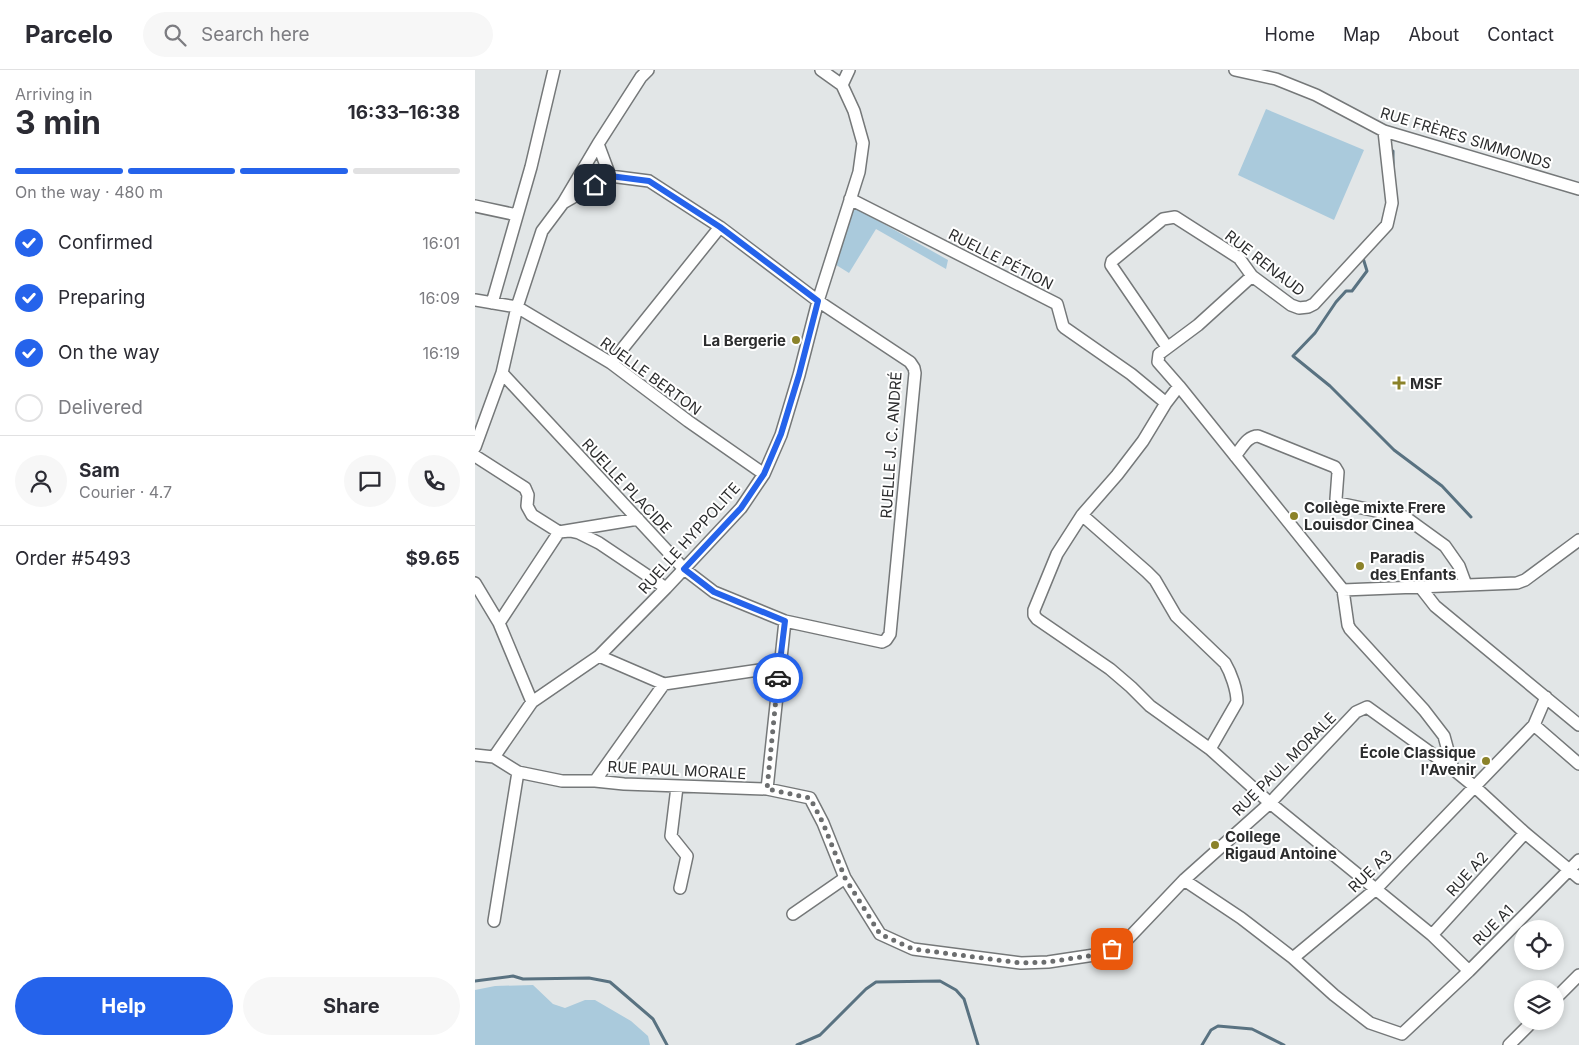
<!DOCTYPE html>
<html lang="en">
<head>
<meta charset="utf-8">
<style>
	body { margin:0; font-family:Inter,sans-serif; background:#f7f7f7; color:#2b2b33; height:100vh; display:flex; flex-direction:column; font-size:19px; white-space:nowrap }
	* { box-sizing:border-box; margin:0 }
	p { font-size:16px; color:#7c7c81 }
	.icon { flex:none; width:28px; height:28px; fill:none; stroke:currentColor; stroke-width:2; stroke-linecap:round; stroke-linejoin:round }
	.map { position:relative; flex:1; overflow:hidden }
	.sheet { display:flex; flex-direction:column; background:#fff; width:475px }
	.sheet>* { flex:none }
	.buttons { position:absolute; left:1039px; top:850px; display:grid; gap:10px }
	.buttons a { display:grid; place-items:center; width:50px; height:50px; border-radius:50%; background:#fff; box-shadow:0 2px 8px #0003; font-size:25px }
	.pin { position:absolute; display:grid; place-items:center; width:42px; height:42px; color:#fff; margin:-21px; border-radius:10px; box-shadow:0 2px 8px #0006 }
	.courier { position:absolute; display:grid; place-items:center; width:50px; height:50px; margin:-25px; border:4px solid #2563eb; border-radius:50%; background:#fff; color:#222; box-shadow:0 1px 6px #0007 }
	.head em { font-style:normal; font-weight:700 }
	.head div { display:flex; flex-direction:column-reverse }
	.head { display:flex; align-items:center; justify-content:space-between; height:85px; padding:0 15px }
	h1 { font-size:32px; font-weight:700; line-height:38px }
	.bar { display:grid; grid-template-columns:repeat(4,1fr); gap:8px 5px; align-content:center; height:60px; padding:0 15px }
	.bar i { height:6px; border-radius:4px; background:#e1e1e2 }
	.bar .current { background:#2563eb }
	.bar p { grid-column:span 4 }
	.line { display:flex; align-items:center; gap:12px; padding:0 15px; border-top:1px solid #e1e1e2 }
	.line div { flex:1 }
	.round { display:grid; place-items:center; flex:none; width:52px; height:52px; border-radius:26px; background:#f7f7f7 }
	ol { padding:0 15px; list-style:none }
	li { display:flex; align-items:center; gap:15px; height:55px }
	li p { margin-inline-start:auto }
	li .icon { padding:5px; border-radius:50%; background:#2563eb; color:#fff; stroke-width:4 }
	li:last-child { color:#7c7c81 }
	li i { width:28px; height:28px; border:2px solid #e1e1e2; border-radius:50% }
	.primary-button { display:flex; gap:10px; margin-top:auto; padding:10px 15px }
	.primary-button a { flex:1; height:58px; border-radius:30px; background:#2563eb; color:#fff; font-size:20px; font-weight:700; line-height:58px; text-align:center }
	.primary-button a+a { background:#f7f7f7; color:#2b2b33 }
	header { display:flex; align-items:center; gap:30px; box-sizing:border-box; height:70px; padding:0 25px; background:#fff; border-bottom:1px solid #e1e1e2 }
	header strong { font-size:24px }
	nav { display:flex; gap:28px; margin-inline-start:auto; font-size:18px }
	.search { width:350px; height:45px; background:#f7f7f7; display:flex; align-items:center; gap:12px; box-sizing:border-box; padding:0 18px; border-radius:28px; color:#7c7c81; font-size:19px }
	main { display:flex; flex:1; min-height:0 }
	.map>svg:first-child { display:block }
	.green { fill:#aacadc }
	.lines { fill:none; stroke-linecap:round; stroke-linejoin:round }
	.stream { stroke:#597281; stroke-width:3 }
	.street-casing { stroke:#757879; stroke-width:14 }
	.street { stroke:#fff; stroke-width:11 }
	.done { stroke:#6c6e6f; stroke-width:5; stroke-dasharray:0 9 }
	.route { stroke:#2563eb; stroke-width:6 }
	.poi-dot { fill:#8b8229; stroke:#fff; stroke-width:2 }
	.labels { text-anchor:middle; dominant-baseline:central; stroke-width:4; stroke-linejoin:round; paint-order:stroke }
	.street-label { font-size:15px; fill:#2c2d2e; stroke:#fff }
	.poi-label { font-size:15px; font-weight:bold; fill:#2c2d2e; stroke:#fff; text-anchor:start }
</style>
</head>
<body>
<header>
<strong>Parcelo</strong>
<div class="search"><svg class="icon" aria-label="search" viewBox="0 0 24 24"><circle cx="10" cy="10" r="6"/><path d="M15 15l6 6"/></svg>Search here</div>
<nav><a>Home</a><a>Map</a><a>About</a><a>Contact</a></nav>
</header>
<main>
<section class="sheet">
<div class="head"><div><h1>3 min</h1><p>Arriving in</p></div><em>16:33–16:38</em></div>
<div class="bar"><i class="current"></i><i class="current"></i><i class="current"></i><i></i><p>On the way · 480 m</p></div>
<ol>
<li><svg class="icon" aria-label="check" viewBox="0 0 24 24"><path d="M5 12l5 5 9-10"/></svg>Confirmed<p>16:01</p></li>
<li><svg class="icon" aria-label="check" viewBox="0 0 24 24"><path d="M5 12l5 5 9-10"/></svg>Preparing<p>16:09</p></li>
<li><svg class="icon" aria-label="check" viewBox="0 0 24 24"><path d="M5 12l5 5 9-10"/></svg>On the way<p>16:19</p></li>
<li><i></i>Delivered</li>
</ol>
<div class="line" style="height:90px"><a class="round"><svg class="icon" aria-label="person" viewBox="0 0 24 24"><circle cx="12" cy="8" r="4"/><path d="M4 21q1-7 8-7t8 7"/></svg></a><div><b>Sam</b><p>Courier · 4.7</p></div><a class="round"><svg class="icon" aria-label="chat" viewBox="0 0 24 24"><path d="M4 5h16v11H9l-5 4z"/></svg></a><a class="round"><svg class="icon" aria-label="phone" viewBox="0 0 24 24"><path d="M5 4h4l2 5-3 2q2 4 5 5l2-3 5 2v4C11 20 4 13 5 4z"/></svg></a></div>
<div class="line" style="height:65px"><div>Order #5493</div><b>$9.65</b></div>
<div class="primary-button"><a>Help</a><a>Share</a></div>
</section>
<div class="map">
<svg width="1104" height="975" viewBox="0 0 1104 975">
	<rect width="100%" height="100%" fill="#e2e6e7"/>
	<path class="green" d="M791 39 889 80 859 150 763 105Z
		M377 136 473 190 471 199 401 159 374 203 358 193Z
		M58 915 78 934 90 938 110 930H120L156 951 173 966 175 975H0V920L20 916Z"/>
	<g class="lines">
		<path class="stream" d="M918 81V97
			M890 186 888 188 892 201 877 221H871L861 232 840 263 818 286 855 316 919 380 967 416 996 447
			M0 911 38 906 48 909 114 908 135 912 178 949 192 975
			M322 975 345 965 391 919 401 912 465 911 481 920 489 929 503 975
			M727 975 736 960 743 956 777 959 809 975"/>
		<g class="street-casing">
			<path id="street" d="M346 0 367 15
				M760 0 801 9 841 25 909 61 1104 119
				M367 15 374 0
				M123 74 135 106
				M375 129 582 234 588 256 590 258 656 304 691 333
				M0 136 42 145
				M777 206 723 255 684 284 683 292 704 316 868 520 1042 513 1050 510 1104 470
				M0 230 42 237 136 293 213 351 289 404
				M17 233 56 97 79 0
				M692 277 638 198 636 195 637 191 688 149 700 147 764 188 777 206 816 235 824 238 833 237 839 234 912 155 917 133 909 61
				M136 293 245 157
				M27 303 209 499 239 522 310 551 407 572 411 570 415 564 440 303 439 298 435 292 343 231 245 157 174 111 135 106 88 133
				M704 316 691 333 668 371 642 405 607 445 582 484 559 540V545L562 549 635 599 656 617 675 636 735 679 795 733 957 865 994 901
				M0 377 27 303 42 237 67 161 88 133 123 74 166 7 173 0
				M0 386 50 418 53 425 52 436 57 445 84 462 95 461 104 463 124 473 191 518
				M760 386C767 378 772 366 783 366L860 397 863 402 861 429 863 433 930 447 970 476 984 496 991 515
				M607 445 672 502 680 510 701 546 750 593C756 603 762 620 762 632L735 679
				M0 513 24 553 57 632
				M946 518 960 536 1104 655
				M868 520 873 555 875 559 949 640 969 666 978 699 1000 717 1050 763 1104 808
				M24 553 84 462 163 449
				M124 586 189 614 304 597
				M1059 655 1104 694
				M0 685 19 687 43 702 87 711H120L149 714 292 719 335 728 348 753 370 808 405 864 438 879 546 893 573 892 626 884 648 874 709 810 795 733 881 642 892 637 978 699
				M19 687 57 632 124 586 191 518 266 438 289 404 306 365 324 305 343 231 384 102 388 73 379 41 367 15
				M120 711 189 614
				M202 717 196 766 212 786 205 818
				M292 719 310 551
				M709 810 766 848 818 888 901 819 1059 655 1071 627
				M318 844 370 808
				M19 851 43 702
				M957 865 1050 763
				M818 888 859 925 895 953 927 964 994 901 1104 790
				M1080 929 1104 905
				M1034 975 1058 951"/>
		</g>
		<use href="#street" class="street"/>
	</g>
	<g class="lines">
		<path class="done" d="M303 608 292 719 335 728 348 753 370 808 405 864 438 879 546 893 573 892 626 884 637 879"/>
		<path class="route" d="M120 115 135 106 174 111 245 157 343 231 324 305 306 364 289 404 266 438 209 499 239 522 310 551 303 608"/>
	</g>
	<g class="poi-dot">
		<circle cx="321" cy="270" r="5"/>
		<path d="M921.5 305.5h5v5h5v5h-5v5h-5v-5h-5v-5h5z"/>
		<circle cx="819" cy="446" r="5"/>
		<circle cx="885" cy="496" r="5"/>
		<circle cx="1011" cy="691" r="5"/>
		<circle cx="740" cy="775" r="5"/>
	</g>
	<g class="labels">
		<g class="street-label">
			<text transform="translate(991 68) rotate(17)">RUE FRÈRES SIMMONDS</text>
			<text transform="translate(526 189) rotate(27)">RUELLE PÉTION</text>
			<text transform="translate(790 193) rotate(38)">RUE RENAUD</text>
			<text transform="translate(176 306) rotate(36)">RUELLE BERTON</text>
			<text transform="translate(416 375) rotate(-86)">RUELLE J. C. ANDRÉ</text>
			<text transform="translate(152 416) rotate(47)">RUELLE PLACIDE</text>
			<text transform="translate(214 468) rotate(-48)">RUELLE HYPPOLITE</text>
			<text transform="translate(809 694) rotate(-45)">RUE PAUL MORALE</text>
			<text transform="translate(202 700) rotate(3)">RUE PAUL MORALE</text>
			<text transform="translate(895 801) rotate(-44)">RUE A3</text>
			<text transform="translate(992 804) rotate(-48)">RUE A2</text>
			<text transform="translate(1018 855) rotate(-45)">RUE A1</text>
		</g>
		<g class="poi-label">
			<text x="311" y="270" text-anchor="end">La Bergerie</text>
			<text x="935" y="313">MSF</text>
			<text x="829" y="437">Collège mixte Frere<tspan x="829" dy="17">Louisdor Cinea</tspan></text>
			<text x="895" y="487">Paradis<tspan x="895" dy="17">des Enfants</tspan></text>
			<text x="1001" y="682" text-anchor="end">École Classique<tspan x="1001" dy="17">l'Avenir</tspan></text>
			<text x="750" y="766">College<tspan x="750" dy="17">Rigaud Antoine</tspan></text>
		</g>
	</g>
</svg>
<div class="buttons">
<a><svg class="icon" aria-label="locate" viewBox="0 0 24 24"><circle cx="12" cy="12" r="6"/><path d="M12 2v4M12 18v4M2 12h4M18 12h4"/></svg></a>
<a><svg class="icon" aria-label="layers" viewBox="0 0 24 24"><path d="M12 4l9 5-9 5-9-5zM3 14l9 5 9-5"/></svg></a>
</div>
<div class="pin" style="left:637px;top:879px;background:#ea580c"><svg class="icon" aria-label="bag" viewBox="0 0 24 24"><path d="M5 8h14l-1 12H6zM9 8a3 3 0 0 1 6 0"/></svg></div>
<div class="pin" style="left:120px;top:115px;background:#1f2937"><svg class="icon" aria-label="home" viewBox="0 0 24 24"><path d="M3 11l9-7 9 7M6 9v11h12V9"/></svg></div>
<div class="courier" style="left:303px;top:608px"><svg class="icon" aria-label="car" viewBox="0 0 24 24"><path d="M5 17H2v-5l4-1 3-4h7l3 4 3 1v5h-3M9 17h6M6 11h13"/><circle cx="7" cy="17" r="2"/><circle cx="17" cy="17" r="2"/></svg></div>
</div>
</main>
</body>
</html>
